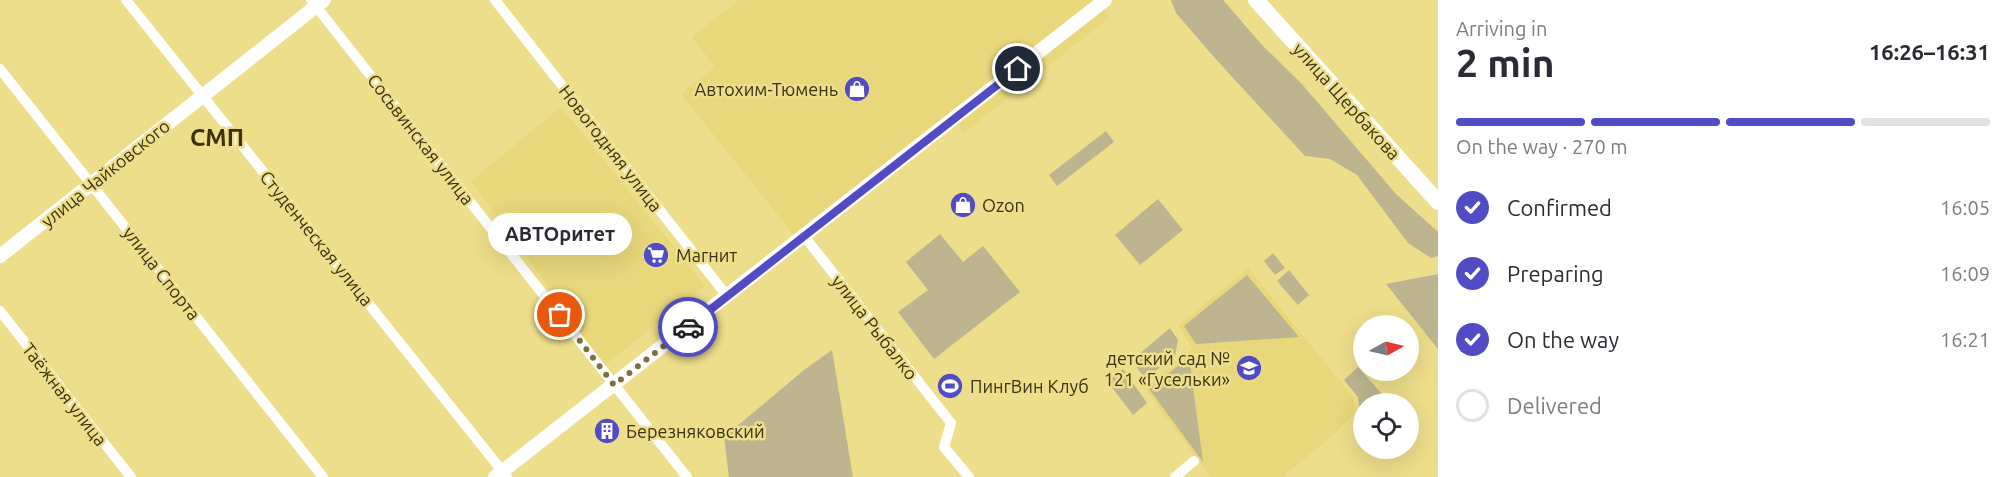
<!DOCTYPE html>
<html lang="en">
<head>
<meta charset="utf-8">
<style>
	body { margin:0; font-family:Ubuntu,sans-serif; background:#f2f2f3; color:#2b2b33; height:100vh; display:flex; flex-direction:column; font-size:22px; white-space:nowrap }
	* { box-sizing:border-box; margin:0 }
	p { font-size:20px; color:#7c7c81 }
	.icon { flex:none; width:33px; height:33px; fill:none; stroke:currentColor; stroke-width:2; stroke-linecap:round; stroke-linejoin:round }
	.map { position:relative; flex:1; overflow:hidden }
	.panel { display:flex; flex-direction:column; background:#fff; width:570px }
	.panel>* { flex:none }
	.needle { width:39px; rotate:82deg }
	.fabs { position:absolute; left:1353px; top:315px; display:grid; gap:12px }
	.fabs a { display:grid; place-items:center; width:66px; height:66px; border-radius:50%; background:#fff; box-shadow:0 6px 24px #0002; font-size:30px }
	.pin { position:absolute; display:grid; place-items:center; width:51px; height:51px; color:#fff; margin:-26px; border:3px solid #fff; border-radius:50%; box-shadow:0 2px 6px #0007 }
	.courier { position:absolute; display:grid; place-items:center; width:60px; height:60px; margin:-30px; border:4px solid #514cc3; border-radius:50%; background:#fff; color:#222; box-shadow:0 2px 8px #0007 }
	.bubble { position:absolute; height:42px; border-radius:21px; background:#fff; box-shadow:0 6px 24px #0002; font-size:20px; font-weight:600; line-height:42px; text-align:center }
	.overview em { font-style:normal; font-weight:600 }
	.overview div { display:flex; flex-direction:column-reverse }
	.overview { display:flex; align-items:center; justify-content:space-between; height:102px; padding:0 18px }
	h1 { font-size:39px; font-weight:600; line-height:45px }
	.bar { display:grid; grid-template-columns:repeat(4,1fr); gap:9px 6px; align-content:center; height:72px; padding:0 18px }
	.bar i { height:8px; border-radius:4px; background:#e1e1e2 }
	.bar .on { background:#514cc3 }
	.bar p { grid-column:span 4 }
	ol { padding:0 18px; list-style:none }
	li { display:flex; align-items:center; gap:18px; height:66px }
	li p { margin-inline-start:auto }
	li .icon { padding:6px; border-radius:50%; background:#514cc3; color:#fff; stroke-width:4 }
	li:last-child { color:#7c7c81 }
	li i { width:33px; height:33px; border:3px solid #e1e1e2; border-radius:50% }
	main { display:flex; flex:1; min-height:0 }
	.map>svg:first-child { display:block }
	.built { fill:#e8d77b }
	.green { fill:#bcb590 }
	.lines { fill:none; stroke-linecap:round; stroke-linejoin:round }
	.street { stroke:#fff; stroke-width:10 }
	.secondary { stroke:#fff; stroke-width:14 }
	.primary { stroke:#fff; stroke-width:16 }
	.done { stroke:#79703c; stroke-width:6; stroke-dasharray:0 10.8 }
	.route { stroke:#514cc3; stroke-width:8 }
	.labels { text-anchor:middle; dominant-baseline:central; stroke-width:5; stroke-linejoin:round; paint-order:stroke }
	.poi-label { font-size:18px; fill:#3b3412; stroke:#edde8b; text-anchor:start }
	.street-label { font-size:18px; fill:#3b3412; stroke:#edde8b }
	.district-label { font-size:24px; font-weight:bold; fill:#3b3304; stroke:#edde8b }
</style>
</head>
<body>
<main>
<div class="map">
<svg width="1438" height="477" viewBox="0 0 1438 477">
	<rect width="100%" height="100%" fill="#edde8b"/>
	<path class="built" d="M739 0H1096L1110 17 964 133 957 125 802 245 681 94 715 67 692 37Z
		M561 107 705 286 605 365 471 181Z
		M1248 268 1353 397 1356 412 1323 444 1282 477H1211L1144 388 1193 348 1178 326Z"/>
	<path class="green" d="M1171 0H1223L1262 45 1301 83 1396 194 1438 232V256L1431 258 1408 243 1357 175 1330 159 1305 156 1213 56 1176 13Z
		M1106 131 1114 142 1057 186 1049 175Z
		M1158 199 1183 230 1140 265 1115 235Z
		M940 234 963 262 983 246 1020 292 934 359 898 312 928 290 906 262Z
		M1273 253 1285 268 1275 275 1264 261Z
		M1289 270 1309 295 1298 305 1277 281Z
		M1438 274V349L1386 284Z
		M1247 275 1299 337 1196 344 1184 326Z
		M1170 328 1178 340 1175 356 1145 379 1132 360Z
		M832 350 853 477H729L724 437 804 370Z
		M1189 357 1203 462 1149 389Z
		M1358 367 1388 401 1385 403 1364 404 1363 416 1360 412 1358 397 1344 380Z
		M1123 369 1147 403 1133 415 1107 381Z"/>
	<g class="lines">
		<path class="street" d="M126 0 507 477
			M311 0 687 477
			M495 0 727 296
			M0 69 323 477
			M804 236 951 423 944 447 969 477
			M0 311 131 477
			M1175 477 1194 461"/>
		<path class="secondary" d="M0 256 324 0
			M495 477 1105 0"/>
		<path class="primary" d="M1256 0 1438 202"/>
	</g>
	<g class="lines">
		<path class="done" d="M560 315 614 385 688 327"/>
		<path class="route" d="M688 327 1018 69"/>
	</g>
	<defs>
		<g id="shop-disc" transform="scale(1.35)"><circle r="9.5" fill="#514cc3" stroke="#edde8b"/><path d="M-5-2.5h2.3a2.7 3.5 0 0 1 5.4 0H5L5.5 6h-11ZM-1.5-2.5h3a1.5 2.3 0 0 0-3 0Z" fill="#fff"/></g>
		<g id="supermarket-disc" transform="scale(1.35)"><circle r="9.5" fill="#514cc3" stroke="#edde8b"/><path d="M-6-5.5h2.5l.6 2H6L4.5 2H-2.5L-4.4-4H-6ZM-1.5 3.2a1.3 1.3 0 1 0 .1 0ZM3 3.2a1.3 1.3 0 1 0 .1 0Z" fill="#fff"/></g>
		<g id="school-disc" transform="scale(1.35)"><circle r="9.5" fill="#514cc3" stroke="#edde8b"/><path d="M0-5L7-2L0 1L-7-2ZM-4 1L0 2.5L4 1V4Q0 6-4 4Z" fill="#fff"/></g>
		<g id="stadium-disc" transform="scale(1.35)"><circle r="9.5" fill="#514cc3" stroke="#edde8b"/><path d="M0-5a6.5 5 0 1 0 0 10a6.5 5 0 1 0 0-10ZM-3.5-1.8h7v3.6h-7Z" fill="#fff"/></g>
		<g id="building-disc" transform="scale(1.35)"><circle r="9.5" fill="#514cc3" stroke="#edde8b"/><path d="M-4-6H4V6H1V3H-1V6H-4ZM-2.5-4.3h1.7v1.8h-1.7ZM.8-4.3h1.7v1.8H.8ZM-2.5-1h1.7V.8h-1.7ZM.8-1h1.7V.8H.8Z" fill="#fff"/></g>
	</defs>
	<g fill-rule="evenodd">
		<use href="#shop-disc" x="857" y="89"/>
		<use href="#shop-disc" x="963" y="205"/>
		<use href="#supermarket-disc" x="656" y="255"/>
		<use href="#school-disc" x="1249" y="368"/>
		<use href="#stadium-disc" x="950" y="386"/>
		<use href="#building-disc" x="607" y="431"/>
	</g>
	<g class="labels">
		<g class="poi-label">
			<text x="838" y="89" text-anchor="end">Автохим-Тюмень</text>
			<text x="982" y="205">Ozon</text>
			<text x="676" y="255">Магнит</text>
			<text x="1230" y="358" text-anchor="end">детский сад №<tspan x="1230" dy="21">121 «Гусельки»</tspan></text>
			<text x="970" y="386">ПингВин Клуб</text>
			<text x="626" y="431">Березняковский</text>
		</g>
		<g class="street-label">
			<text transform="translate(1347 101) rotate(48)">улица Щербакова</text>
			<text transform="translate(421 139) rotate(52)">Сосьвинская улица</text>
			<text transform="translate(611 148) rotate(52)">Новогодняя улица</text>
			<text transform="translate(105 173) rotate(-39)">улица Чайковского</text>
			<text transform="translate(317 238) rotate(51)">Студенческая улица</text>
			<text transform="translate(162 273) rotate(52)">улица Спорта</text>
			<text transform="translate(875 327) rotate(52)">улица Рыбалко</text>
			<text transform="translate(65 394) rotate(52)">Таёжная улица</text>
		</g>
		<g class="district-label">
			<text x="217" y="137">СМП</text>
		</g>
	</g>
</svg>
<div class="fabs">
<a><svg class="needle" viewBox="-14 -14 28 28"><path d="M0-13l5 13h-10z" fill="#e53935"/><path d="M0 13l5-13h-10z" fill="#7c7c81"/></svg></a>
<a><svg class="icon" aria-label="locate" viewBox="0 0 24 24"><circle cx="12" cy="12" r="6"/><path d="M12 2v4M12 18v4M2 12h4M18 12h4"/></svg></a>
</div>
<div class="pin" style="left:560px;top:315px;background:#ea580c"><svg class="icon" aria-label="bag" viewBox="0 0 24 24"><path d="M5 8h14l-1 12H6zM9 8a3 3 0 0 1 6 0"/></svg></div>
<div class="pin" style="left:1018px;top:69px;background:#1f2937"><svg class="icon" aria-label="home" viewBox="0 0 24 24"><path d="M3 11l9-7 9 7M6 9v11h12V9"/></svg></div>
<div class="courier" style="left:688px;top:327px"><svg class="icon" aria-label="car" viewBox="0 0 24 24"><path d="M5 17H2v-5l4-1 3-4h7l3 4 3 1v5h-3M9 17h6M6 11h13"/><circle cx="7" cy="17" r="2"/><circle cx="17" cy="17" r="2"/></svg></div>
<div class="bubble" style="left:488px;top:213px;width:144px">АВТОритет</div>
</div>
<section class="panel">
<div class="overview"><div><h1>2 min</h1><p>Arriving in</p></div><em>16:26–16:31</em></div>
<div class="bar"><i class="on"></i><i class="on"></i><i class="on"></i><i></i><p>On the way · 270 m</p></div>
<ol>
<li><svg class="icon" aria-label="check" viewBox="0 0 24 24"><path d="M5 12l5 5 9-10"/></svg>Confirmed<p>16:05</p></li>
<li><svg class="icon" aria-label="check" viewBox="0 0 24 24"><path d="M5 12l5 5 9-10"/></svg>Preparing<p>16:09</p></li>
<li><svg class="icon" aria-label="check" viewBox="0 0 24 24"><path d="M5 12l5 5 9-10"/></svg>On the way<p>16:21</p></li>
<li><i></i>Delivered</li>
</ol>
</section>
</main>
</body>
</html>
